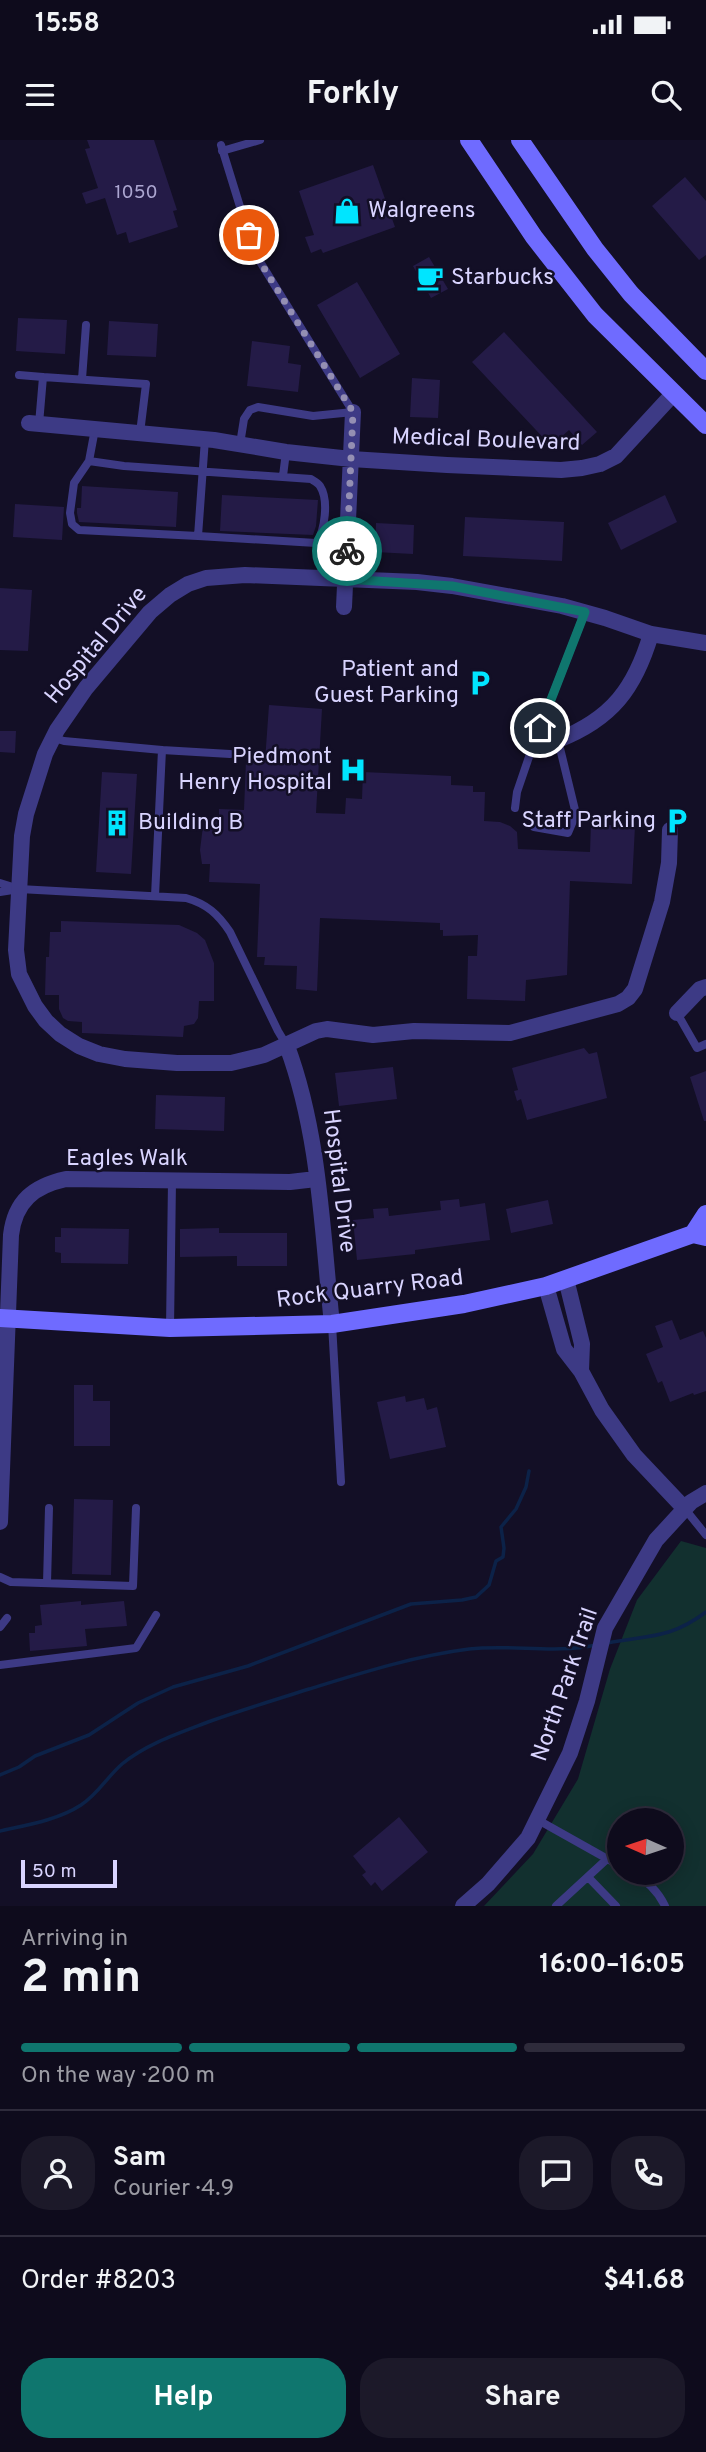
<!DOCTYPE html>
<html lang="en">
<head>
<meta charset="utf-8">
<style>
	body { margin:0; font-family:Overpass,sans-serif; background:#1c1929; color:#f1f3f6; height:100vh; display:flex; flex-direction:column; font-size:26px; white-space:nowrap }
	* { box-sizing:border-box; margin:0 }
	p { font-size:23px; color:#9b9ba3 }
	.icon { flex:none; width:38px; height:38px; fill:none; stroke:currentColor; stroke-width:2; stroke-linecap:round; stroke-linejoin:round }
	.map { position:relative; height:1766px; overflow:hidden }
	.sheet { display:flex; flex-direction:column; background:#0e0b1c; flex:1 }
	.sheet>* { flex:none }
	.needle { width:46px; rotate:273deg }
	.tools { position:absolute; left:607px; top:1668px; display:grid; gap:14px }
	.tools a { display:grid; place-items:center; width:77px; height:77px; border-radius:50%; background:#0e0b1c; box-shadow:0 4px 18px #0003,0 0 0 2px #2e2b3b; font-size:35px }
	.scale { position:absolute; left:21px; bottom:18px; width:96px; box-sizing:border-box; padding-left:7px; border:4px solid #d9d4ff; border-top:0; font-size:19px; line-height:24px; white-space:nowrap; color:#d9d4ff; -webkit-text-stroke:5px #130f26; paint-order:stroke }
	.pin { position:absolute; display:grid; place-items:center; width:60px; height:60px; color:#fff; margin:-30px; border:4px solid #fff; border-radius:50%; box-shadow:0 2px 7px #0007 }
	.courier { position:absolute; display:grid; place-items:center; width:70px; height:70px; margin:-35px; border:5px solid #0f766e; border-radius:50%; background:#fff; color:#222; box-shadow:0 2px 9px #0007 }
	.overview em { font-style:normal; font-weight:700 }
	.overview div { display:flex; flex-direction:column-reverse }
	.overview { display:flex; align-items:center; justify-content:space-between; height:119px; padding:0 21px }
	h1 { font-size:46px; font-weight:700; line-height:52px }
	.bar { display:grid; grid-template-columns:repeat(4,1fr); gap:10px 7px; align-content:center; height:84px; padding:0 21px }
	.bar i { height:9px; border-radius:5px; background:#2e2b3b }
	.bar .current { background:#0f766e }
	.bar p { grid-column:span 4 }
	.line { display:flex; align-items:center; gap:18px; padding:0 21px; border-top:2px solid #2e2b3b }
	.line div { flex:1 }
	.round { display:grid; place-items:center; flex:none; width:74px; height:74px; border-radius:28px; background:#1c1929 }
	.button { display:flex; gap:14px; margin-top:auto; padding:14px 21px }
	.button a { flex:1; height:80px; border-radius:28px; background:#0f766e; color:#fff; font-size:28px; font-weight:700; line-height:80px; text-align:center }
	.button a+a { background:#1c1929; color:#f1f3f6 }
	.status { display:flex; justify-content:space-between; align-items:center; height:49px; padding:0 35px; background:#0e0b1c; direction:ltr }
	.status svg { height:19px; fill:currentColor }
	header { display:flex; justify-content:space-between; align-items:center; height:91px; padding:0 21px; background:#0e0b1c; font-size:32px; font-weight:700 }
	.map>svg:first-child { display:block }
	.green { fill:#12302f; fill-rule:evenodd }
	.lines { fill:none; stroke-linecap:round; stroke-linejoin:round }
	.stream { stroke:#0c2248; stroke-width:3.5 }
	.building { fill:#241b47 }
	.lane { stroke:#3d3a85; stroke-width:8 }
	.street { stroke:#3d3a85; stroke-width:16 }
	.secondary { stroke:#6f6bff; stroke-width:18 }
	.done { stroke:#948fb3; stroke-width:7; stroke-dasharray:0 12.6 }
	.route { stroke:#0f766e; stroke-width:9 }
	.labels { text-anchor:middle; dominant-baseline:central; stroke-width:5; stroke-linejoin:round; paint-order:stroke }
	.number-label { font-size:19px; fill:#aca6d1 }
	.poi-label { font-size:23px; fill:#d9d4ff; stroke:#130f26; text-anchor:start }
	.street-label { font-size:23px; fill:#d9d4ff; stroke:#130f26 }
</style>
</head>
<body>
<div class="status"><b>15:58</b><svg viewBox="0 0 49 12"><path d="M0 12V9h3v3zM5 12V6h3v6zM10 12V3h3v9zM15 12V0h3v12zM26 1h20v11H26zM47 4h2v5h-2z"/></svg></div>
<header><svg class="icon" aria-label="menu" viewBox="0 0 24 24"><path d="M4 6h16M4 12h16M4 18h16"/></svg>Forkly<svg class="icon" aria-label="search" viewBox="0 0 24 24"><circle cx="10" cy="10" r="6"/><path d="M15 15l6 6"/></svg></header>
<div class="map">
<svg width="706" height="1766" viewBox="0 0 706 1766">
	<rect width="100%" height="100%" fill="#130f26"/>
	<path class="green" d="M681 1401 706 1408V1766H484L533 1714 578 1639 610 1529 637 1460ZM620 1680H672V1732H620Z"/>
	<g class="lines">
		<path class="stream" d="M607 1503C649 1495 670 1499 706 1472
			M0 1635 19 1627 35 1616 89 1595 138 1563 173 1547 248 1526 411 1464 462 1460 476 1457 489 1445 496 1421 503 1417 504 1408 501 1387 516 1369 526 1347 529 1331
			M0 1691C27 1685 58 1680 81 1665 98 1654 107 1637 122 1624 146 1604 179 1593 208 1582 241 1570 275 1560 309 1549 361 1533 414 1516 469 1509 511 1504 554 1514 596 1505"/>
	</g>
	<path class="building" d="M87 0H154L177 70 173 71 178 87 129 103 126 92 117 95 105 58 86 64 82 53 98 48 85 9 90 8Z
		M373 25 395 87 323 113 321 109 311 113 305 97 314 95 299 51Z
		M685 37 706 61V115L699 120 652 66Z
		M429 117 448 149 431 158 413 126Z
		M357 142 400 214 360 238 317 165Z
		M18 178 67 180 65 214 16 211Z
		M109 181 158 184 156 217 107 215Z
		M504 192 597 292 582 305 569 290 551 306 472 222Z
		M252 201 290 206 288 223 301 225 298 252 247 246Z
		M412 238 440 240 438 278 410 277Z
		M82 346 178 352 176 387 79 382 77 373V368H81Z
		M222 355 318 360 316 386 313 395 220 391Z
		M665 355 677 382 621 410 608 383Z
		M15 364 64 367 62 400 13 397Z
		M465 377 564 382 562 421 463 416Z
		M376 383 414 385 413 414 375 412Z
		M0 448 32 450 28 511 0 510Z
		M269 565 322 569 316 673 345 674 346 658 362 659 363 632 451 636V645L473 646V652H485L484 681 500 682 510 686 517 692 518 709 590 712 591 683 597 684V679L608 680V685L635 686 632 744 570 741 567 835 526 840 525 861 467 859 468 816H477L478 795 443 796V790H440V783L320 778 317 851 296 849 297 826 264 825 265 817H257L260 744 209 742 210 724H202L200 710 204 678 219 679V669L244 670 246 621H265Z
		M0 591H16L15 613 0 612Z
		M102 632 137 634 131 734 96 732Z
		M61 781 179 785 197 793 205 800 214 823V861H199L198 878 194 884 184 886 183 897 82 893V882L68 881 63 878 59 869V855H45L46 817H49L50 792H61Z
		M584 908 589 914 597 912 607 958 527 980 521 959 517 961 514 951 518 950 512 928Z
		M393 927 397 959 339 966 335 933Z
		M706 931V981H704L690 937Z
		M156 955 225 957 224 991 155 989Z
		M459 1059 460 1067 485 1063 490 1100 415 1110V1114L357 1120 353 1080 374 1078 373 1069 388 1068 389 1076 441 1070 440 1061Z
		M548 1060 553 1084 511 1093 506 1069Z
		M61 1088 129 1089 128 1124 61 1123V1113L55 1112V1097H61Z
		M219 1088V1093H287V1126H237V1116L180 1117V1089Z
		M672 1180 680 1200 703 1191 706 1198V1251L694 1255 693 1253 670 1262 662 1241 658 1243 646 1214 663 1207 655 1186Z
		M74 1245H93V1261H110V1306H74Z
		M405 1256 406 1262 424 1258 427 1270 437 1267 446 1307 390 1319 377 1262Z
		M74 1359 113 1360 111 1435 72 1434Z
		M81 1461V1465L124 1461 127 1486 85 1489 87 1506 30 1511 29 1493H35V1486L42 1485 40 1465Z
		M399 1677 428 1712 382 1751 375 1742 371 1746 362 1735 366 1732 353 1716Z"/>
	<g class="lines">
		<path class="lane" d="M221 5 254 112 353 272 313 276 258 267 250 270 244 279 240 304
			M222 11 260 0
			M19 235 43 237
			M82 239 86 185
			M39 284 43 237 146 244 140 293
			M95 289 89 321 74 343 70 373 72 384 79 390 198 396 205 299
			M89 321 124 326 311 339C314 341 318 343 320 346 329 360 325 391 316 403L198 396
			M283 336 286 312
			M54 598 64 601 162 610 155 756
			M162 610 230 614
			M531 611 585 472
			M515 668 517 652 531 611 558 600 576 674 568 693 534 687
			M0 743 16 748
			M0 752 19 749 186 758C207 764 218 774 230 792L278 891 287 906
			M677 873 697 908 706 904
			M332 1184 341 1342
			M170 1188 172 1041
			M685 1369 706 1395
			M0 1437 11 1442 133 1446 136 1368
			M47 1443 49 1368
			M0 1487 7 1478
			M0 1525 136 1508 156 1475
			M538 1680 620 1726
			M632 1732C646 1740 658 1751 665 1766
			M588 1737 616 1766
			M556 1766 607 1719"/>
		<path class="street" d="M29 283 214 300 286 312 351 319 447 325 561 330 582 328 600 324 616 316 674 253
			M344 467 353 272
			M558 600C612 579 635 548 651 494
			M670 690 669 723 662 762 635 849 628 858 618 864 510 893 414 891 373 895 327 889 316 891 264 915 231 923H177L125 919 99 914 79 906 60 894 46 881 35 866 19 834 16 810 22 696 26 674 45 614 57 590 86 548 150 472 170 455 188 444 206 438 245 435 417 442 452 446 562 466 605 478 651 494 706 503
			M677 873 700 849 706 847
			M287 906C320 995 322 1091 332 1184
			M566 1139 582 1204 581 1231
			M546 1146 564 1209 581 1231 602 1270 634 1315 685 1369
			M0 1382 11 1095C15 1061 34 1046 66 1039L290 1042 316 1039
			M463 1766 488 1744 528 1698 570 1613 587 1561 605 1488 656 1400 691 1362 706 1353"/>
		<path class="secondary" d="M469 0 534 97 595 175 706 285
			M520 0 595 109 631 154 706 231
			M693 1094 706 1074
			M0 1178 170 1188 332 1184 464 1164 546 1146 693 1094 706 1097"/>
	</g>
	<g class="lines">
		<path class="done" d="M249 95 254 112 353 272 347 411"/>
		<path class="route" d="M347 411 345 439 452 446 585 472 540 588"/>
	</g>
	<defs>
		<g id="shop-bare" transform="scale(2.1)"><path d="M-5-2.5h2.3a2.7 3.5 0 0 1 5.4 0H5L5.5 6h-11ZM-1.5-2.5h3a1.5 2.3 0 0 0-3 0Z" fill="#00e5ff" stroke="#130f26" stroke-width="2.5" paint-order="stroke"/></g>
		<g id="cafe-bare" transform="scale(2.1)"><path d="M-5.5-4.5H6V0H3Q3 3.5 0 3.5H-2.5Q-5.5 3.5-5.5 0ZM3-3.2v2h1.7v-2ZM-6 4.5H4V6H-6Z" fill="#00e5ff" stroke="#130f26" stroke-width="2.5" paint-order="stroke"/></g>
		<g id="parking-bare" transform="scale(2.1)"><path d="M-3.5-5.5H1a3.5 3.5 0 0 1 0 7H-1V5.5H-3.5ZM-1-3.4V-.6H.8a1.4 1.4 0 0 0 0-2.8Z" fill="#00e5ff" stroke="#130f26" stroke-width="2.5" paint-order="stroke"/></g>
		<g id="hospital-bare" transform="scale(2.1)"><path d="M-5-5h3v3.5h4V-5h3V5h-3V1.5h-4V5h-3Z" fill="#00e5ff" stroke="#130f26" stroke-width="2.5" paint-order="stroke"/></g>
		<g id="building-bare" transform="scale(2.1)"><path d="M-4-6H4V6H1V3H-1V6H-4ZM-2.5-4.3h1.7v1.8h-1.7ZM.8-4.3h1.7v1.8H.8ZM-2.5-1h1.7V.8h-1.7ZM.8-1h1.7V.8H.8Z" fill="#00e5ff" stroke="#130f26" stroke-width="2.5" paint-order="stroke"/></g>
	</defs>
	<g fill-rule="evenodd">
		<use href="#shop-bare" x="347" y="71"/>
		<use href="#cafe-bare" x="430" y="138"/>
		<use href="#parking-bare" x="480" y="543"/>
		<use href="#hospital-bare" x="353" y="630"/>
		<use href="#parking-bare" x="677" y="681"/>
		<use href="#building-bare" x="117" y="683"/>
	</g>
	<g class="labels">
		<g class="number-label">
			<text x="136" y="53">1050</text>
		</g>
		<g class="poi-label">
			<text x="368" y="71">Walgreens</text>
			<text x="451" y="138">Starbucks</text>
			<text x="459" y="530" text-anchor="end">Patient and<tspan x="459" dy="26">Guest Parking</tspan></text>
			<text x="332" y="617" text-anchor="end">Piedmont<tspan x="332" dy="26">Henry Hospital</tspan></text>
			<text x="656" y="681" text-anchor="end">Staff Parking</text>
			<text x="138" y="683">Building B</text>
		</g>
		<g class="street-label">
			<text transform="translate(486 301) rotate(2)">Medical Boulevard</text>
			<text transform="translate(97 506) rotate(-50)">Hospital Drive</text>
			<text x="127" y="1019">Eagles Walk</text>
			<text transform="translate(338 1041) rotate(83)">Hospital Drive</text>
			<text transform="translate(370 1150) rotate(-7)">Rock Quarry Road</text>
			<text transform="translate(566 1545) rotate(-71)">North Park Trail</text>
		</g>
	</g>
</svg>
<div class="tools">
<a><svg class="needle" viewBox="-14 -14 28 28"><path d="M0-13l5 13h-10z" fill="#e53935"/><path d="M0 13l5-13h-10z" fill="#9b9ba3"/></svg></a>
</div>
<div class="scale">50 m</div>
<div class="pin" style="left:249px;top:95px;background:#ea580c"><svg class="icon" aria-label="bag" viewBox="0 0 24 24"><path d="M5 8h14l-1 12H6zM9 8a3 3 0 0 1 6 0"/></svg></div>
<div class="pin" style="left:540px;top:588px;background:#1f2937"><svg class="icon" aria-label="home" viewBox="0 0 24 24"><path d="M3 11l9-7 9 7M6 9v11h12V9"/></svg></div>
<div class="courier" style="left:347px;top:411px"><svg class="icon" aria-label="bike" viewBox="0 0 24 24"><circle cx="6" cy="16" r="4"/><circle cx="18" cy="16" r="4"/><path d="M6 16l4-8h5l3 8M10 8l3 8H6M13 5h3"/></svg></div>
</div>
<section class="sheet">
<div class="overview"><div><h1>2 min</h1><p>Arriving in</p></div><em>16:00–16:05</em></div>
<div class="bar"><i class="current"></i><i class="current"></i><i class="current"></i><i></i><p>On the way · 200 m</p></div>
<div class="line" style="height:126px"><a class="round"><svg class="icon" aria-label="person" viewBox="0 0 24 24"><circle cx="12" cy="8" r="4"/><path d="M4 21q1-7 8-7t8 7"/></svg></a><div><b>Sam</b><p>Courier · 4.9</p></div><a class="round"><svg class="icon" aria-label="chat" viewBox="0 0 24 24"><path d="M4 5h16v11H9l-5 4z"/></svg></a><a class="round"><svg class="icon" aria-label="phone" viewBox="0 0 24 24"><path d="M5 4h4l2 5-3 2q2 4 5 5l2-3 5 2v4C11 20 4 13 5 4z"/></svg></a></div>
<div class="line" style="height:91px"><div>Order #8203</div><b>$41.68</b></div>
<div class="button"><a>Help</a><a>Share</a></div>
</section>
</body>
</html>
